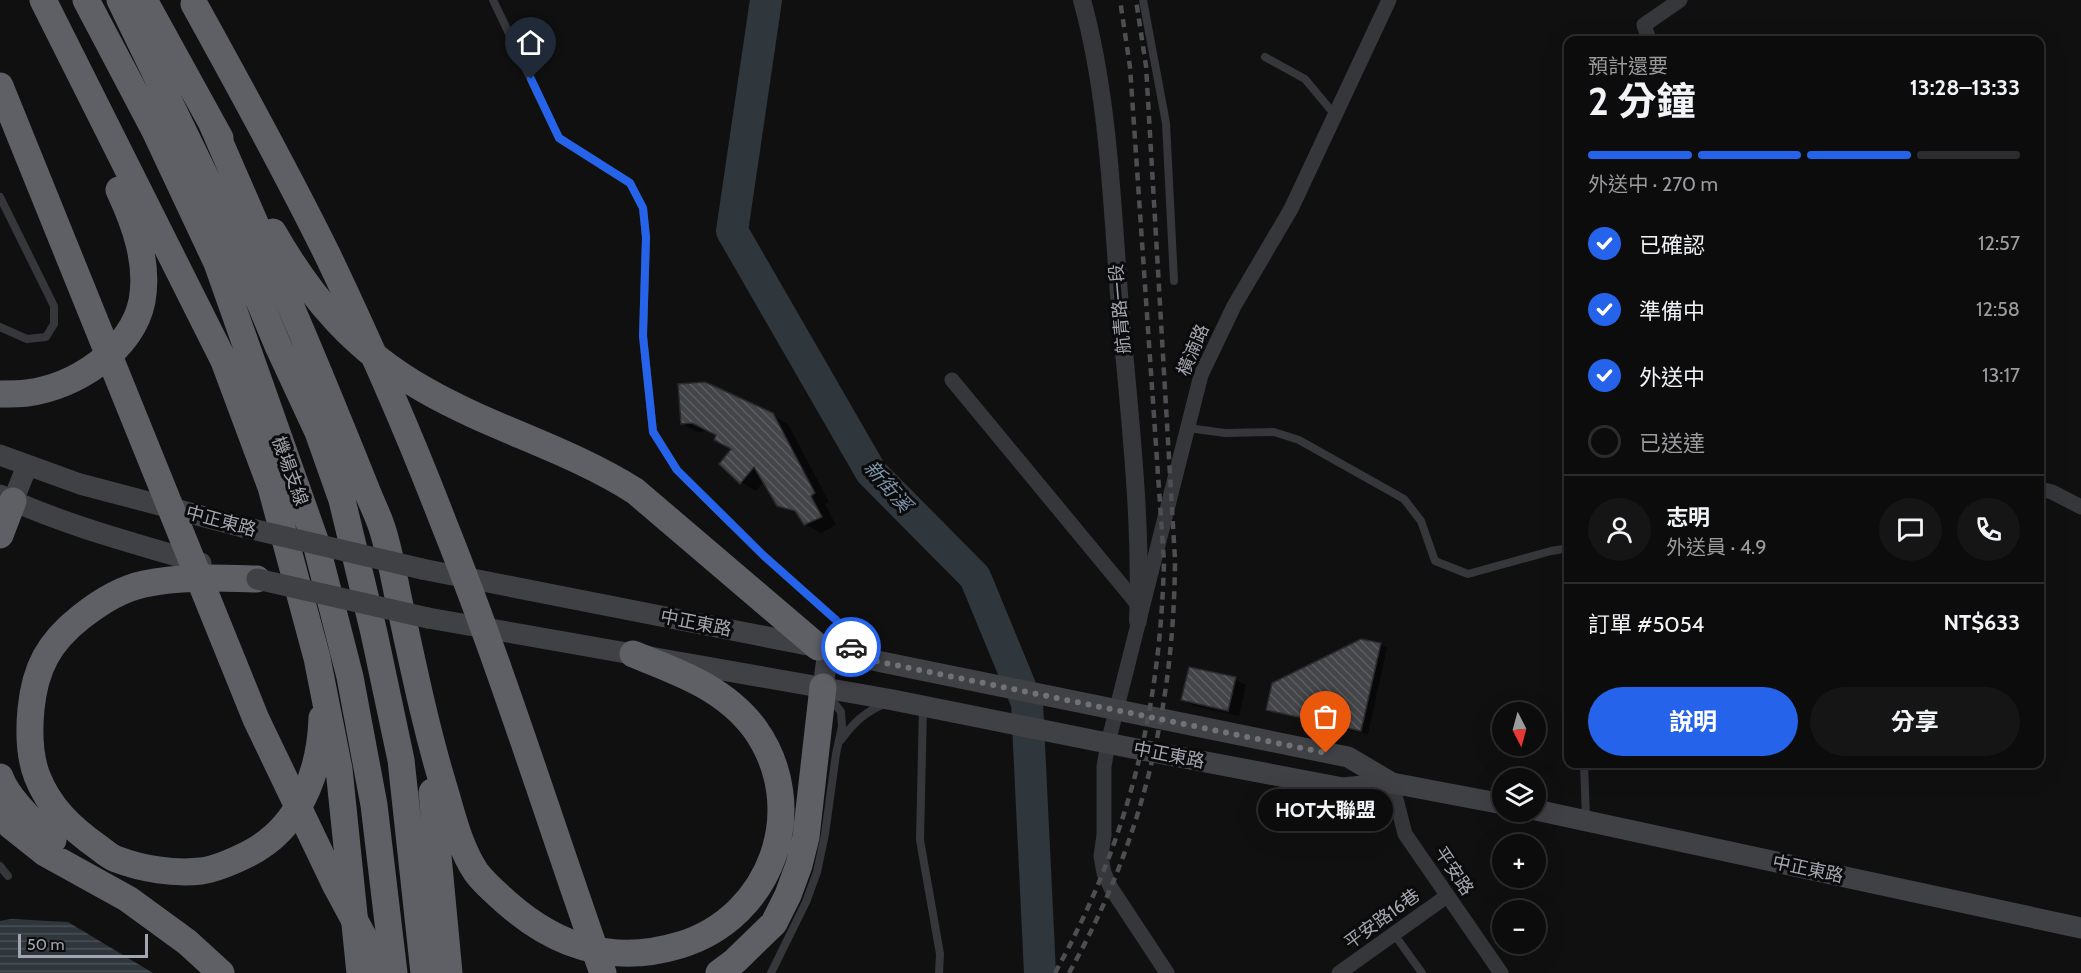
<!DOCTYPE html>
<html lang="zh-TW">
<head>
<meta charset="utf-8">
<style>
	body { margin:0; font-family:Cabin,"Noto Sans TC",sans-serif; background:#151516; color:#f1f3f6; height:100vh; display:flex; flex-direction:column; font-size:22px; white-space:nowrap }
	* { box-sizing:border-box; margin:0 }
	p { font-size:20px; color:#9a9b9d }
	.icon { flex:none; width:33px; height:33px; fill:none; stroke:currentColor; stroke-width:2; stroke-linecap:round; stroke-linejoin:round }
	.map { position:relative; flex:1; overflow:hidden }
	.details { position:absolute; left:1564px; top:36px; width:480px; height:732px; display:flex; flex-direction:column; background:#0c0c0d; border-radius:12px; box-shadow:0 6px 24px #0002,0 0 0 2px #2c2c2e }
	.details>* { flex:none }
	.needle { width:39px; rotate:174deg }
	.fabs { position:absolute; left:1492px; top:702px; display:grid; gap:12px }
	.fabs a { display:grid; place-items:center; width:54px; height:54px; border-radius:50%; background:#0c0c0d; box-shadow:0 6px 24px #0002,0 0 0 2px #2c2c2e; font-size:30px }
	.scale { position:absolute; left:18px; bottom:15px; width:130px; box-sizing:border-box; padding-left:6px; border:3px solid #a3a6b0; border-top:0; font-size:16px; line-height:21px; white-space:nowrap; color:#a3a6b0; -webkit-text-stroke:4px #0b0b0c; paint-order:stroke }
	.pin { position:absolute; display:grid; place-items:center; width:51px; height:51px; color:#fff; margin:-62px -26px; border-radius:50% 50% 50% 0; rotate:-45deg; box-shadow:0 0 6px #0007 }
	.pin .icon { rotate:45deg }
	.courier { position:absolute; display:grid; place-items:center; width:60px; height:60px; margin:-30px; border:4px solid #2563eb; border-radius:50%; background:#fff; color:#222; box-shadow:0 2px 8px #0007 }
	.bubble { position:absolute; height:42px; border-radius:21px; background:#0c0c0d; box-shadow:0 6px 24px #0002,0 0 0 2px #2c2c2e; font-size:20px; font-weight:700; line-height:42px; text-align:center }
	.headline em { font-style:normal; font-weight:700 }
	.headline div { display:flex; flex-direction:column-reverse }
	.headline { display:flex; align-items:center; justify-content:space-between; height:102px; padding:0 24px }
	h1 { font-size:39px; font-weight:700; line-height:45px }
	.bar { display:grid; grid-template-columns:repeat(4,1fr); gap:9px 6px; align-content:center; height:72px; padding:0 24px }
	.bar i { height:8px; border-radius:4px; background:#2c2c2e }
	.bar .current { background:#2563eb }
	.bar p { grid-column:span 4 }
	.line { display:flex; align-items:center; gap:15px; padding:0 24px; border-top:2px solid #2c2c2e }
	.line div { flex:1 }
	.round { display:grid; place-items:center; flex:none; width:63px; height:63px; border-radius:32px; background:#151516 }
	ol { padding:0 24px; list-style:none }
	li { display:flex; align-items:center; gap:18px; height:66px }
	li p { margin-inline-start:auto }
	li .icon { padding:6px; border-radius:50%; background:#2563eb; color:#fff; stroke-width:4 }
	li:last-child { color:#9a9b9d }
	li i { width:33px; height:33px; border:3px solid #2c2c2e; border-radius:50% }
	.button { display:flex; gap:12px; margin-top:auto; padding:12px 24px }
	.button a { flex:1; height:69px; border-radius:36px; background:#2563eb; color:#fff; font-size:24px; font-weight:700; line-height:69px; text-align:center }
	.button a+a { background:#151516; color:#f1f3f6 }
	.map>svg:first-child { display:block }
	.water { fill:url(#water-rules) }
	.shadow { fill:#0007 }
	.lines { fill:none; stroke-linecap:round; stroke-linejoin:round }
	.river { stroke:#2f363c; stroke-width:32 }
	.building { fill:url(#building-back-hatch); stroke:#2a2a2d; stroke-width:1.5 }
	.service { stroke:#36373a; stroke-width:8 }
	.minor { stroke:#36373a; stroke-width:15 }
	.tertiary { stroke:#36373a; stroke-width:18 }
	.secondary { stroke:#404145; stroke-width:21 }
	.motorway { stroke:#5e6066; stroke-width:27 }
	.rail { stroke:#4d4e52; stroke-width:4.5; stroke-dasharray:8 6; stroke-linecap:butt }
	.secondary-bridge { stroke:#404145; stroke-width:21 }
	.motorway-bridge { stroke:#5e6066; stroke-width:27 }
	.done { stroke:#707278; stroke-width:6; stroke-dasharray:0 10.8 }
	.route { stroke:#2563eb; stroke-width:8 }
	.labels { text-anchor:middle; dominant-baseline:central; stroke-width:6; stroke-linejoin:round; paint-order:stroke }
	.street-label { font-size:18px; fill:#a3a6b0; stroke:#0b0b0c }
	.water-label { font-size:20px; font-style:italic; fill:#7d92a7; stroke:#0b0b0c }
</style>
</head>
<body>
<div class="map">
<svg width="2081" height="973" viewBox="0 0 2081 973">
	<defs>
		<pattern id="water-rules" width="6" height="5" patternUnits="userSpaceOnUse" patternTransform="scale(1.5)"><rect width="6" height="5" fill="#2f363c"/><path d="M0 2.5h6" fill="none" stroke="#4a5056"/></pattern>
		<pattern id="building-back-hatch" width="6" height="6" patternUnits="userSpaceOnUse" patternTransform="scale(1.5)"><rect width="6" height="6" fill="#444549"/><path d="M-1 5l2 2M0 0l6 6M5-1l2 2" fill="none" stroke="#5c5d61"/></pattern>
	</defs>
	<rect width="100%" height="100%" fill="#101011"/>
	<path class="water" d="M11 919 68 922 153 973H0V921Z"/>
	<path class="shadow" d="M773 415 788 424 829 502 825 504 836 525 821 533 805 524 800 516 778 505 764 481 756 491 741 482 732 449 717 435 708 431 697 432 682 423Z
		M1380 644 1387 648 1368 734 1275 713 1268 709Z
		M1235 679 1246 685 1239 716 1194 706 1183 700Z"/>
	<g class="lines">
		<path class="river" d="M766 0 732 231 871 472 975 577 1027 703 1040 973"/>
	</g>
	<path class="building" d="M705 382 773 413 815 493 811 496 822 517 804 525 795 511 777 506 754 467 740 484 719 464 731 449 714 440 716 435 692 423 681 424 678 384Z
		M1361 639 1381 643 1361 731 1266 710 1272 683Z
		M1189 667 1236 677 1228 711 1181 700Z"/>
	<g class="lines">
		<path class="service" d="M493 0 559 138 630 183 643 208 646 237 643 336 653 431 677 470 764 556 836 620 854 653
			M1143 0 1166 123 1174 281
			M1265 57 1305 79 1335 115
			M0 197 54 306V324L46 337 27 339 0 327
			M1188 428 1225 433 1274 432 1299 440 1404 499 1421 521 1435 561 1468 574 1551 551 1569 548
			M923 707 920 840 940 954 939 973
			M841 740C853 723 865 712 884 704
			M1584 764 1586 818
			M0 866 8 876
			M1394 934 1422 973
			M771 973 806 902 817 872 825 834 836 754 842 726 841 712 829 696"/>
		<path class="minor" d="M1649 40 1644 25 1680 0
			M952 380 1139 606
			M2040 489 2052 492 2081 507
			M1392 783 1405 834 1501 973
			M1167 973 1111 888 1104 873 1101 856 1104 835V767L1108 743 1201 375 1234 306 1291 209 1389 0
			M1339 973 1447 896"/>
		<path class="tertiary" d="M1082 0C1109 97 1112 207 1120 307 1129 412 1142 516 1138 621"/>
		<path class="secondary" d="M0 455 80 484 243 527
			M0 495C64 525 133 543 201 563
			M13 501 27 466
			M422 569 818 647 828 651 1348 757 1392 783
			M428 618 893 700 1132 748 1343 788 1392 783 1503 804
			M823 687 828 651
			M1536 810 2081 928"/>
		<path class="motorway" d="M43 0 224 361 271 487 317 658 339 769 360 973
			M86 0 155 131 217 263 315 540 350 677 374 805 394 973
			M120 0 220 207 278 346 318 432 342 500 374 633 401 760 424 973
			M144 0 220 138
			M212 124C254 221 297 318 337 417 347 441 357 466 367 491 372 504 379 517 383 531 390 554 394 578 399 601 413 665 426 729 445 791 453 818 460 848 476 872 484 883 496 893 507 903 558 948 614 965 680 945 772 917 811 808 755 729 725 688 678 672 633 654
			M273 232C312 300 356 351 425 390 493 429 569 449 635 491L818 647
			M0 394C9 394 19 394 27 393 75 387 132 350 142 301 149 263 135 224 119 190
			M0 535 13 501
			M257 579C220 578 182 576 144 584 120 589 100 602 81 617 49 642 35 668 31 709 29 730 29 755 37 776 49 807 71 828 98 847 103 851 110 857 116 859 142 869 174 874 201 871 216 869 234 861 248 854 299 828 320 774 322 718
			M0 777C8 799 36 825 53 840
			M432 792 449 973
			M0 813 11 826 45 853 128 899 187 942 221 973
			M719 973 735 961 774 923 788 895 799 865 806 837 823 687"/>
		<path class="rail" d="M1055 973C1128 841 1160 712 1164 562L1130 67 1120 0
			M1069 973C1142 843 1174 708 1175 560L1146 66 1136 0"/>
		<path class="secondary-bridge" d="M243 527 422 569
			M257 579 428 618"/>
		<path class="motorway-bridge" d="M194 4C240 87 286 171 328 256 370 344 409 433 444 524 503 671 550 823 603 973
			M0 86 256 719 335 884 383 973"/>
	</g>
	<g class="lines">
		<path class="done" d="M851 647 856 657 1326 753"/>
		<path class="route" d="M531 79 559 138 630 183 643 208 646 237 643 336 653 432 677 470 764 556 836 620 851 647"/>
	</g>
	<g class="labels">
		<g class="street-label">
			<text transform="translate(1120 309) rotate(-95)">航青路一段</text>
			<text transform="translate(1193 350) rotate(-67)">橫湳路</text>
			<text transform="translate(290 471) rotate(70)">機場支線</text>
			<text transform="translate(221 521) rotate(15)">中正東路</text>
			<text transform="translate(696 623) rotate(11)">中正東路</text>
			<text transform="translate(1169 755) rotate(11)">中正東路</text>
			<text transform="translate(1808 869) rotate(12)">中正東路</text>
			<text transform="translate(1454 871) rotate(56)">平安路</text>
			<text transform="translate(1382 919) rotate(-36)">平安路16巷</text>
		</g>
		<g class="water-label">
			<text transform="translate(888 486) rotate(49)">新街溪</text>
		</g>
	</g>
</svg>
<div class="fabs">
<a><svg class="needle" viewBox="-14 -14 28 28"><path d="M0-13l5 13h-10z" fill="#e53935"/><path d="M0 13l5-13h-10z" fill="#9a9b9d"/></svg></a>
<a><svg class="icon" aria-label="layers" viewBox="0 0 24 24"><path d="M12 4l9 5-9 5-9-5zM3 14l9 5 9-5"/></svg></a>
<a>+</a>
<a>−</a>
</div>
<div class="scale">50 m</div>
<div class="pin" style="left:1326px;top:753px;background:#ea580c"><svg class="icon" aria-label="bag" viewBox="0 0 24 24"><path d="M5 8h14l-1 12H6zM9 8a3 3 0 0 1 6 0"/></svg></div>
<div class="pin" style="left:531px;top:79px;background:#1f2937"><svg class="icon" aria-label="home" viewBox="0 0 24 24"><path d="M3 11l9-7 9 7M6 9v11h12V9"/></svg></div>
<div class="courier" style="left:851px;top:647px"><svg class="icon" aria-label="car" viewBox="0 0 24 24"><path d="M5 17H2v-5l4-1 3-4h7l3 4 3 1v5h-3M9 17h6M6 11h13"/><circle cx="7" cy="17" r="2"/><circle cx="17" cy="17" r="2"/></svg></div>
<div class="bubble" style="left:1258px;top:789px;width:135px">HOT大聯盟</div>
<section class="details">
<div class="headline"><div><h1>2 分鐘</h1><p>預計還要</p></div><em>13:28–13:33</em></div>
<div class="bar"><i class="current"></i><i class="current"></i><i class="current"></i><i></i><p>外送中 · 270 m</p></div>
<ol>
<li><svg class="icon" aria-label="check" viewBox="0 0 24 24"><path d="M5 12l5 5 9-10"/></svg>已確認<p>12:57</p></li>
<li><svg class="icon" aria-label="check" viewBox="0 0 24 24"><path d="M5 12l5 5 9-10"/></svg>準備中<p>12:58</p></li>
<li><svg class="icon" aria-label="check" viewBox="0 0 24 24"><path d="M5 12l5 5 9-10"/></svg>外送中<p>13:17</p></li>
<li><i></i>已送達</li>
</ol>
<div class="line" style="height:108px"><a class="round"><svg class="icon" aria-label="person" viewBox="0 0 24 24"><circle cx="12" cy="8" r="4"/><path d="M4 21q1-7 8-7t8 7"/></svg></a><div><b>志明</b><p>外送員 · 4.9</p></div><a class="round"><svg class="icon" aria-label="chat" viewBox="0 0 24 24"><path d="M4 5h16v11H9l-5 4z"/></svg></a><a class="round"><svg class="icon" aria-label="phone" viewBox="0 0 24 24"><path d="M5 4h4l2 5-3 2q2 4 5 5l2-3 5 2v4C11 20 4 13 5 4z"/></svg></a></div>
<div class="line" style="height:78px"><div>訂單 #5054</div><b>NT$633</b></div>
<div class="button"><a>說明</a><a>分享</a></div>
</section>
</div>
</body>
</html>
